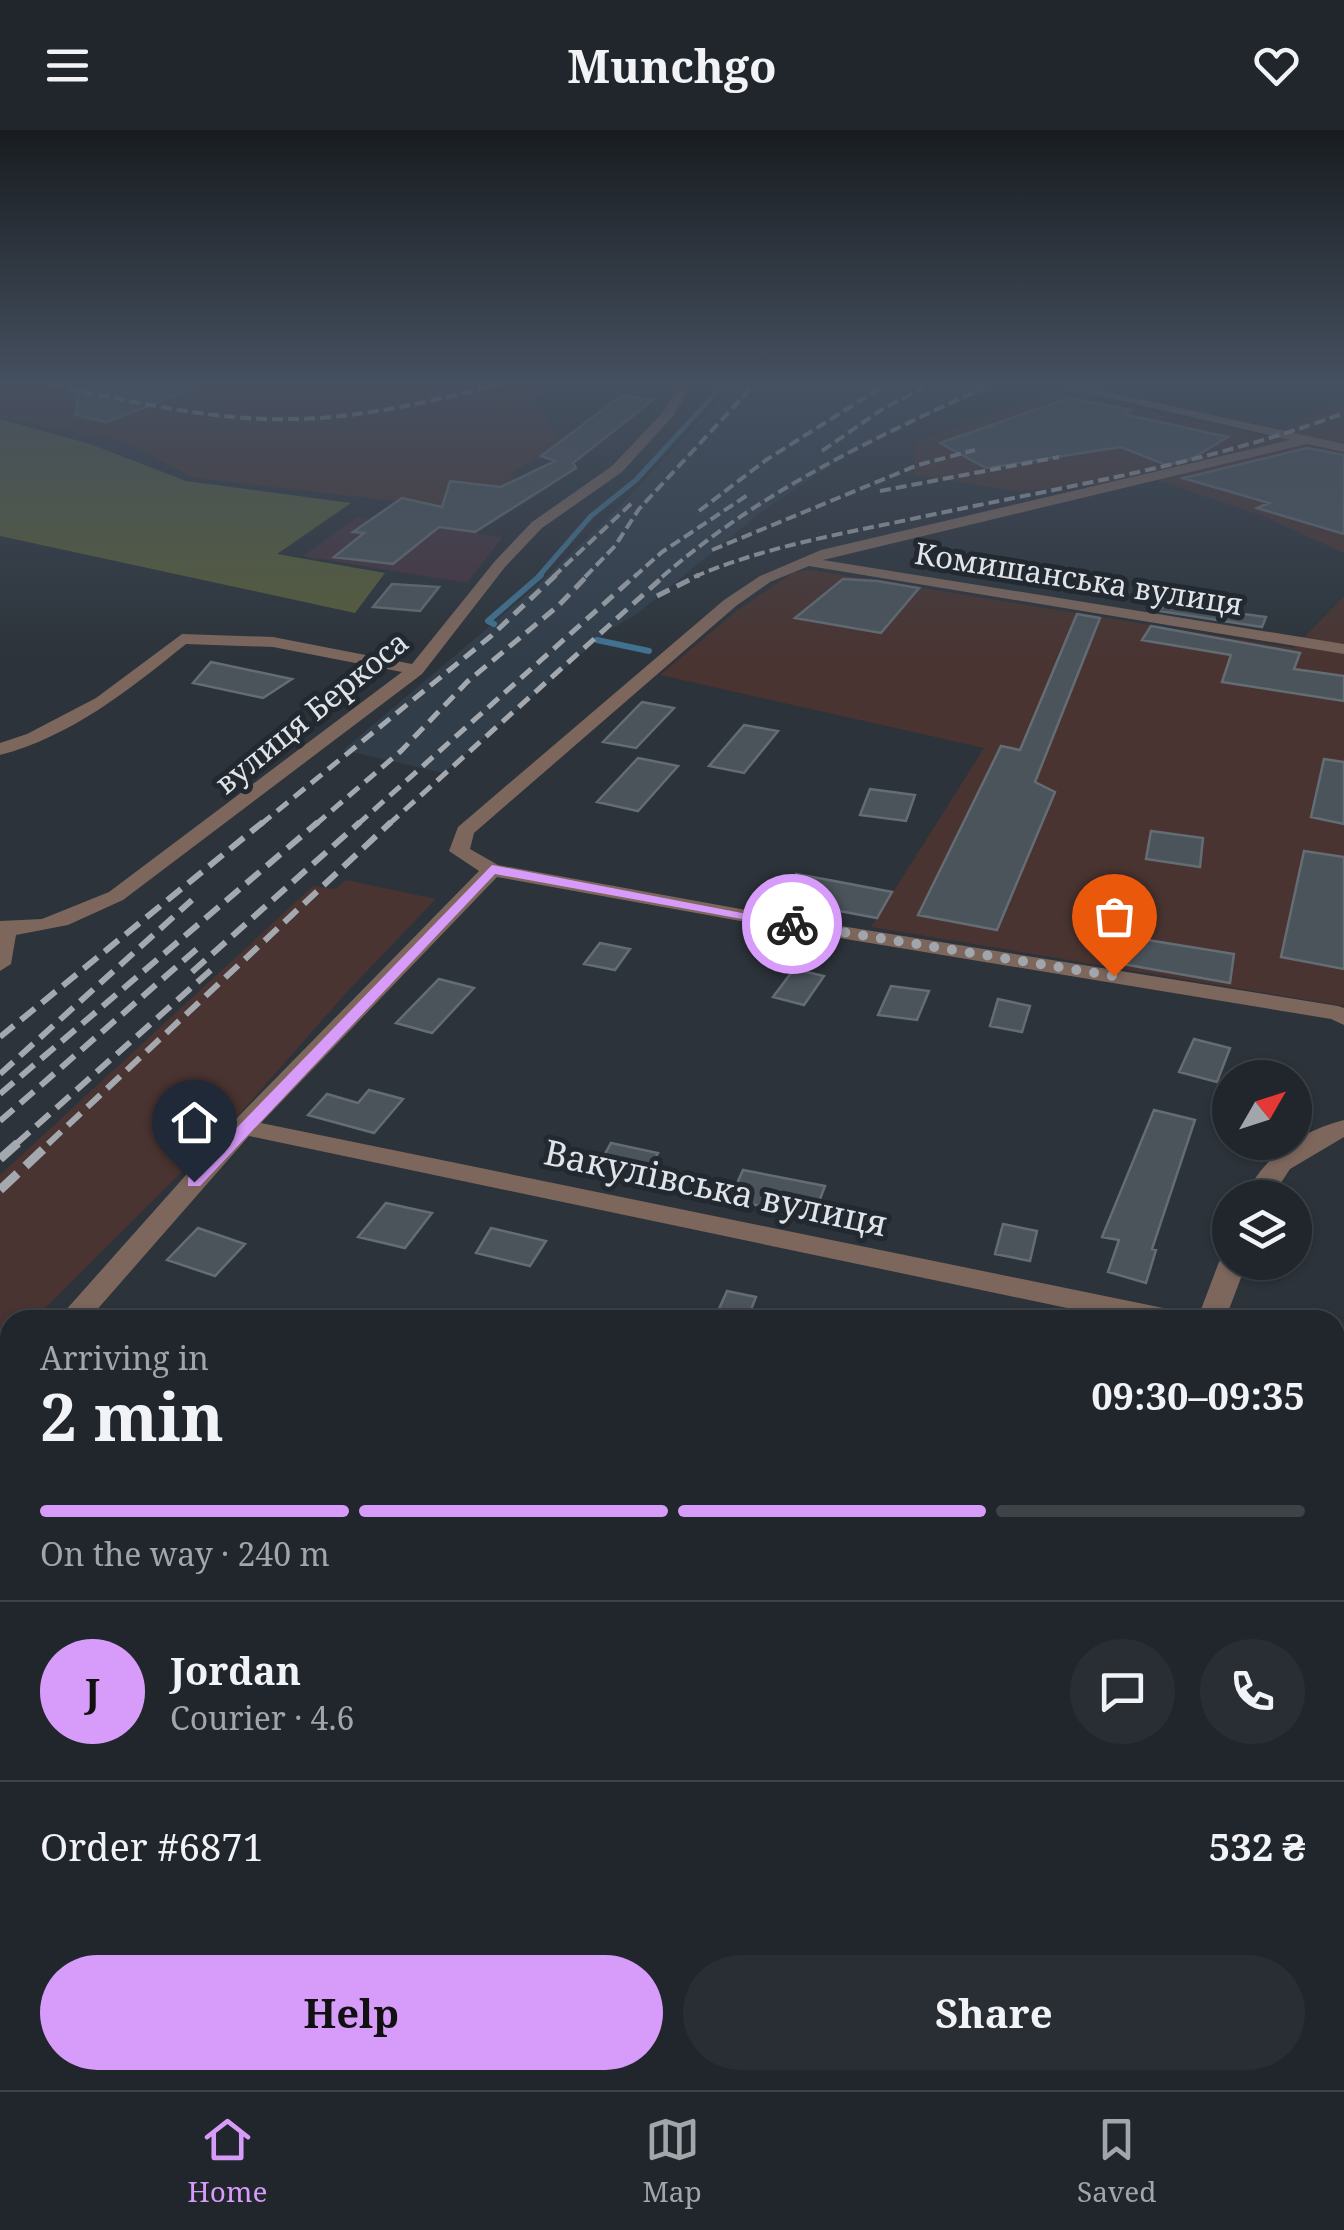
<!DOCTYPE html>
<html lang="en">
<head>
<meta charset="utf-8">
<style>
	body { margin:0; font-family:"Noto Serif",serif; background:#292e34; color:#f1f3f6; height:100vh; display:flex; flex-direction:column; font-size:38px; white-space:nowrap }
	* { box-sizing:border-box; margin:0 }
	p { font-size:32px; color:#a2a5a9 }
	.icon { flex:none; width:55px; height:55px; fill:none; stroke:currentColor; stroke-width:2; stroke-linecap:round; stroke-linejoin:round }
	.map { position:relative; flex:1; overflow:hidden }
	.sheet { position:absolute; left:0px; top:1180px; width:1345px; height:780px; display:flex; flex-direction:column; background:#21262c; border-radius:30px 30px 0 0; box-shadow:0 2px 8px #0004,0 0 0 2px #3e4348 }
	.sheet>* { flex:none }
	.needle { width:65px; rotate:51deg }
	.tools { position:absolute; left:1212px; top:930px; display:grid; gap:20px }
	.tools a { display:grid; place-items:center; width:100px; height:100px; border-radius:50%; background:#21262c; box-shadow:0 2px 8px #0004,0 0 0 2px #3e4348; font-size:50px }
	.pin { position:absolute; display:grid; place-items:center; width:85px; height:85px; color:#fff; margin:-102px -42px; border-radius:50% 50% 50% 0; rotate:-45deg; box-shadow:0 0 10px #0007 }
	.pin .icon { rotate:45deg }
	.courier { position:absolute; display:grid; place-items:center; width:100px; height:100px; margin:-50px; border:8px solid #d79bf9; border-radius:50%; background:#fff; color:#222; box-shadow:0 2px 12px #0007 }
	.head em { font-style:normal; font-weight:700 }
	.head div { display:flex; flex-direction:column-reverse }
	.head { display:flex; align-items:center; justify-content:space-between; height:170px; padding:0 40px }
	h1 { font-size:65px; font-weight:700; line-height:75px }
	.bar { display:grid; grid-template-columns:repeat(4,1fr); gap:15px 10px; align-content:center; height:120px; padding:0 40px }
	.bar i { height:12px; border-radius:8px; background:#3e4348 }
	.bar .selected { background:#d79bf9 }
	.bar p { grid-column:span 4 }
	.line { display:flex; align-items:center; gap:25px; padding:0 40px; border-top:2px solid #3e4348 }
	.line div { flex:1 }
	.round { display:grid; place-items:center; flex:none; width:105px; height:105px; border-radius:52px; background:#292e34 }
	.cta { display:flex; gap:20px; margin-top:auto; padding:20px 40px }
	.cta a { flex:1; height:115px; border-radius:60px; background:#d79bf9; color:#111; font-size:40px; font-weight:700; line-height:115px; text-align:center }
	.cta a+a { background:#292e34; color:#f1f3f6 }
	header { display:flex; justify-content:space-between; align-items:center; height:130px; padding:0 40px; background:#21262c; font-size:45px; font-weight:700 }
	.tab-bar { display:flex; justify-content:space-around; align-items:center; height:140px; border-top:2px solid #3e4348; background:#21262c; font-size:28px; color:#a2a5a9 }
	.tab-bar a { display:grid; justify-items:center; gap:5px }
	.tab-bar .selected { color:#d79bf9 }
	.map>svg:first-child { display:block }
	.built { fill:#313e4a }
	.industrial { fill:#493431 }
	.education { fill:#45343f }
	.green { fill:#575d3a }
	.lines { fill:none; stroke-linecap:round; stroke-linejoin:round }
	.stream-far1 { stroke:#417392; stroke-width:5 }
	.stream { stroke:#417392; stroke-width:6 }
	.building { fill:#4b545b; stroke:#646c74; stroke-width:2.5 }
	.minor { fill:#7d675d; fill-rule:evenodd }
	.rail-far3 { stroke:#a4a9af; stroke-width:4; stroke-dasharray:11 5; stroke-linecap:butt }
	.rail-far2 { stroke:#a4a9af; stroke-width:5; stroke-dasharray:14 8; stroke-linecap:butt }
	.rail-far1 { stroke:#a4a9af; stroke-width:6; stroke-dasharray:18 9; stroke-linecap:butt }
	.rail { stroke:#a4a9af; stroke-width:9; stroke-dasharray:24 11; stroke-linecap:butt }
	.route { fill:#d79bf9 }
	.done { stroke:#a1a6ac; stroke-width:10; stroke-dasharray:0 18 }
	.labels { text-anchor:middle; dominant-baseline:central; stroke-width:10; stroke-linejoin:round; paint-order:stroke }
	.far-street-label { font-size:30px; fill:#e0e4e9; stroke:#222930 }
	.street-label { font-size:35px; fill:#e0e4e9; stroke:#222930 }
</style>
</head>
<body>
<header><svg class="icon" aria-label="menu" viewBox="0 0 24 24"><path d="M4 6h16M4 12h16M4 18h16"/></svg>Munchgo<svg class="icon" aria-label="heart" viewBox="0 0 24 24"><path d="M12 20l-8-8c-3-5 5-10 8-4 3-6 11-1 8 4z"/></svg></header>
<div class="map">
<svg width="1344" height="1960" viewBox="0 0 1344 1960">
	<rect width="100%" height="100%" fill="#2c333a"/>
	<path class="built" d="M733 255H998L860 316 764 380 637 484 609 500 444 643 343 620 536 457 622 374Z"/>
	<path class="industrial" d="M0 255H559L533 269 564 314 510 343 517 352 487 382 195 348 121 311 0 288Z
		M1053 262 1266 306 1344 270V423L1263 386 1157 350 1015 361 914 345 915 312Z
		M810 440 1294 518 1344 466V876L871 797 984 618 660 545 735 482 794 442Z
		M346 750 436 769 346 863 237 987 33 1190H10V1212L0 1222V1045L313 756 335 759Z
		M0 1545 10 1548V1950H628L633 1960H0Z"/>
	<path class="education" d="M358 387 502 407 467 453 303 426Z"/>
	<path class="green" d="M0 289 90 314 186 351 351 373 277 424 385 443 355 483 0 406Z"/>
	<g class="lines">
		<path class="stream-far1" d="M538 447 591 386 636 350 723 255"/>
		<path class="stream" d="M494 494 488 491 541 445
			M597 510 649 521"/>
	</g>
	<path class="building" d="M78 255H198V257L107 292 76 285Z
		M622 265 653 270 573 333 576 338 475 402 439 397 393 434 334 427 364 403 353 402 402 368 442 377 450 351 501 357 555 331 541 326Z
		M1069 268 1131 280 1123 284 1228 307 1189 330 1166 335 1121 317 986 338 940 313Z
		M1307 318 1344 325V404L1257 378 1269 373 1183 348Z
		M843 449 877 451 919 458 881 503 795 488Z
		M392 454 439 457 420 481 373 477Z
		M1166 471 1244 484 1266 487 1262 497 1160 481Z
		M1077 484 1100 488 1035 652 1055 662 997 800 918 785 1001 616 1020 620Z
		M1151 496 1300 523 1294 539 1344 546V571L1222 552 1231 525 1142 510Z
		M211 532 292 549 263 568 193 553Z
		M642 572 674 578 636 618 603 612Z
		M744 595 778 601 744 643 709 636Z
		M638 628 678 636 638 681 597 672Z
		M1324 629 1344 632V694L1311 687Z
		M870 659 915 665 906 691 860 685Z
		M1151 701 1203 708 1200 737 1146 729Z
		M1304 721 1344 727V839L1281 827Z
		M796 744 829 750 892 762 877 788 781 770Z
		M1117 805 1234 824 1230 853 1111 832Z
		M600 813 630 819 615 840 584 834Z
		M794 839 824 846 804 875 773 867Z
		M439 849 474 858 432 903 396 893Z
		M891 856 929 861 917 890 878 885Z
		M998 869 1030 876 1022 902 990 896Z
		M1194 909 1230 918 1217 952 1179 942Z
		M369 960 403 969 374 1003 308 985 327 964 358 973Z
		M1154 980 1195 990 1152 1119 1156 1120 1146 1153 1108 1142 1119 1110 1102 1107Z
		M611 1013 658 1023 647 1043 600 1033Z
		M743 1040 825 1056 813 1088 730 1069Z
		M386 1073 432 1083 405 1118 358 1107Z
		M1003 1094 1037 1101 1030 1131 995 1124Z
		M198 1098 245 1114 215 1146 167 1130Z
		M491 1098 546 1111 530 1136 476 1123Z
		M727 1161 756 1167 747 1190H714Z"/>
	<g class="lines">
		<path class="minor" d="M679 255H691L673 286 622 342 542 398 505 437 422 544 123 770 68 795 16 805 11 834 0 841V791L42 789 109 762 402 542 273 517 186 514C129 560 72 606 0 625V613L27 604 96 568 182 504 273 507 412 534 495 431 532 392 612 336 664 281Z
			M1055 255H1076L1344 314V322L1307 314 823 430 1344 514V524L809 436 770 452 736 476 474 703 470 719 498 735 779 786 1338 876 1344 878V895L1331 889 779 798 497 747 261 993 1173 1180 1183 1183 1187 1190H1124L249 1006 88 1190H57L234 991 479 741 449 721 458 697 724 470 760 446 821 420 1290 310Z
			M1344 990V1007L1290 1039 1271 1068H1244C1263 1026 1301 1001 1344 990Z
			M1230 1123V1132H1247L1225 1190H1197L1219 1132Z
			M1335 1212 1344 1213V1235L1335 1234Z
			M10 1248V1279L0 1282V1251Z
			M0 1439 10 1443V1471L0 1468Z
			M1335 1823 1344 1824V1864L1335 1863Z
			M668 1950H711L715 1960H672Z"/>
		<path class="rail-far3" d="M51 255C131 271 212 291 294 289 363 288 431 271 498 255
			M822 321 881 280 928 255
			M880 361 1059 327
			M699 381 766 330 885 255
			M712 420 918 335 975 320
			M553 447 633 372
			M585 447 615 416 639 379 754 255
			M634 447 662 422 749 364
			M662 447C759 362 873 308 990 255
			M694 447C761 418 835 405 907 390 1055 358 1202 336 1344 283"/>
		<path class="rail-far2" d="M657 466 699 445
			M260 695 491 506 556 445
			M315 695 401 621 467 552 558 476 588 445
			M357 695 636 445
			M388 695 665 445"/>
		<path class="rail-far1" d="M192 842 360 692
			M0 907 263 692
			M0 944 192 770
			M0 964 318 692
			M0 991 198 818
			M16 1014 211 840
			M48 1014 391 692"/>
		<path class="rail" d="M0 1029 19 1012
			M0 1060 51 1012"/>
	</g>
	<linearGradient id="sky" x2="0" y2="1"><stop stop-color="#181c20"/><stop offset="0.48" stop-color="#455060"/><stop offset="1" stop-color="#455060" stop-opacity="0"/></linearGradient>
	<rect width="1344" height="529" fill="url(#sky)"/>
	<path class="route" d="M492 735 799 794 792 798 495 744 200 1056H188V1048Z"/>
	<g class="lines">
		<path class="done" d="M792 794 1114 846"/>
	</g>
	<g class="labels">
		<g class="far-street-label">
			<text transform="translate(1079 448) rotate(9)">Комишанська вулиця</text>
			<text transform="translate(311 582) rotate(-39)">вулиця Беркоса</text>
		</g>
		<g class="street-label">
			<text transform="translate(716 1057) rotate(12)">Вакулівська вулиця</text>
		</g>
	</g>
</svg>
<div class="tools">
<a><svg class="needle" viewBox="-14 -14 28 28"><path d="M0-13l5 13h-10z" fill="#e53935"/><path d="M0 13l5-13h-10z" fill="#a2a5a9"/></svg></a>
<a><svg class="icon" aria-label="layers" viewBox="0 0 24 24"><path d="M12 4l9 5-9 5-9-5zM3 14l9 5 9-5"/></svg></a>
</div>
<div class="pin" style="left:1114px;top:846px;background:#ea580c"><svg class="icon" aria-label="bag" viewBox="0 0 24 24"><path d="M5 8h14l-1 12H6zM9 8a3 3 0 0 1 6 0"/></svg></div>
<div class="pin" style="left:194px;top:1052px;background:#1f2937"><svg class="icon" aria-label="home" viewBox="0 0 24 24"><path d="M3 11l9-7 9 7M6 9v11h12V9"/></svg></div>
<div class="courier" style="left:792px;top:794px"><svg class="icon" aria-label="bike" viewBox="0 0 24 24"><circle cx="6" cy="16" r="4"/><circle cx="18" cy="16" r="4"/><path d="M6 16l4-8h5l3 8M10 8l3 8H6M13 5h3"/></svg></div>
<section class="sheet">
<div class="head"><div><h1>2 min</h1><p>Arriving in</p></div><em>09:30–09:35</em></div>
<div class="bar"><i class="selected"></i><i class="selected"></i><i class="selected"></i><i></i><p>On the way · 240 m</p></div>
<div class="line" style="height:180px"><b class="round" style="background:#d79bf9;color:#111">J</b><div><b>Jordan</b><p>Courier · 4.6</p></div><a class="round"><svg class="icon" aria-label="chat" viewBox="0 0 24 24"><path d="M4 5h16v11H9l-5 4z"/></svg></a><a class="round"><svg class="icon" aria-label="phone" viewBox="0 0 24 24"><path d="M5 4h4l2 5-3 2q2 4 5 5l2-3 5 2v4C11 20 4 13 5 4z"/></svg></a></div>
<div class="line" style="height:130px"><div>Order #6871</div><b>532 ₴</b></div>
<div class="cta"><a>Help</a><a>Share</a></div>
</section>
</div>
<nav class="tab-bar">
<a class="selected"><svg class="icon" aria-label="home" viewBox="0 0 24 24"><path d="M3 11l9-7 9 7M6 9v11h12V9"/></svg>Home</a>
<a><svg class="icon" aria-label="map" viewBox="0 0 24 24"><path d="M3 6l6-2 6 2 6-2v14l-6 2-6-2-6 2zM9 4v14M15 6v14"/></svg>Map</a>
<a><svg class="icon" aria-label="saved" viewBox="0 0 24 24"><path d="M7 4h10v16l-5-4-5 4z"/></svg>Saved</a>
</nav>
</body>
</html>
